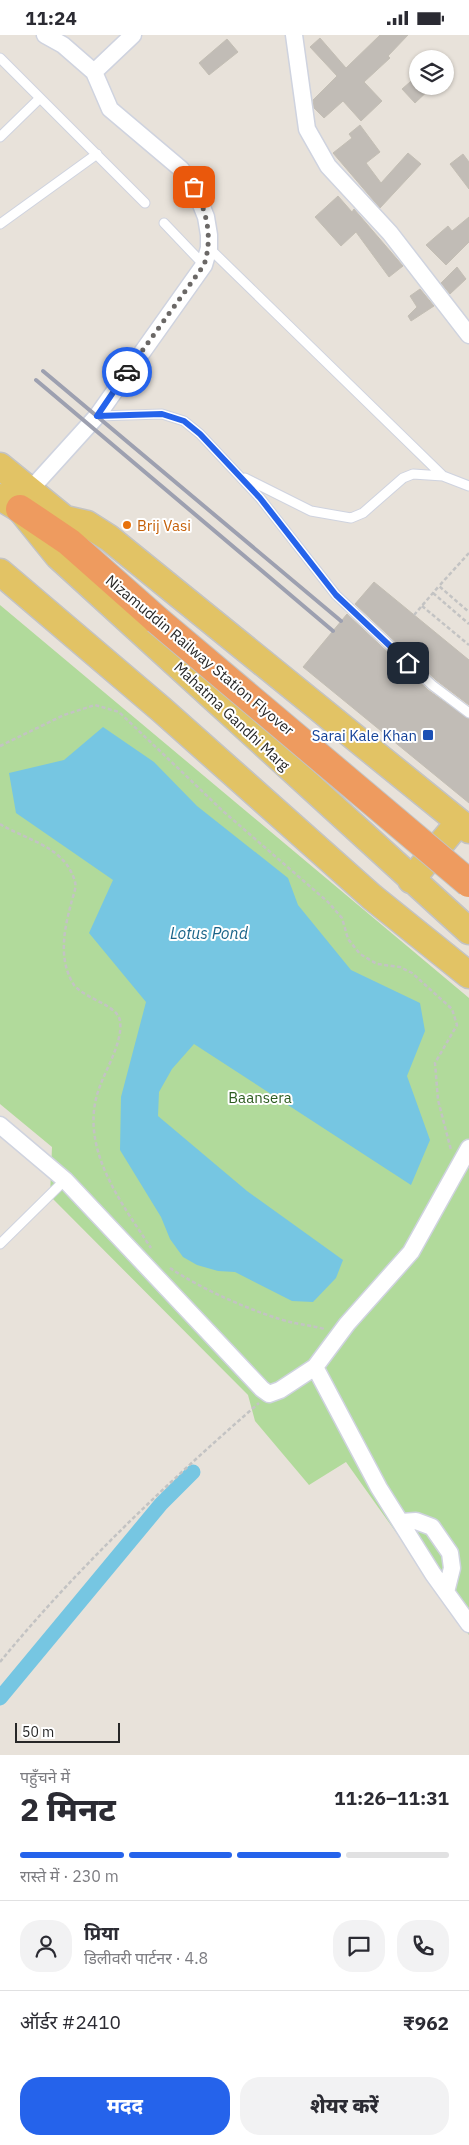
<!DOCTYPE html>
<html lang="hi">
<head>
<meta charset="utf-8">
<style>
	body { margin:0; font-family:"IBM Plex Sans","Noto Sans Devanagari",sans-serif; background:#f2f2f3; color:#2b2b33; height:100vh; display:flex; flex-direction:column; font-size:19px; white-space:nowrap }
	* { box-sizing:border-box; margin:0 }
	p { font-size:16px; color:#7c7c81 }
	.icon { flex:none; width:28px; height:28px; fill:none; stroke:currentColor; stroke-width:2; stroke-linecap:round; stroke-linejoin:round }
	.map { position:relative; height:1720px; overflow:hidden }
	.drawer { display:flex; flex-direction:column; background:#fff; flex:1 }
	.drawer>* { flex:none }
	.tools { position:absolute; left:409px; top:15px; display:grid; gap:10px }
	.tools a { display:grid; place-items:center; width:45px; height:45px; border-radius:50%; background:#fff; box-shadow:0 1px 4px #0004; font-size:25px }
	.scale { position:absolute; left:15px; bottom:12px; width:105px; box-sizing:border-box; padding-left:5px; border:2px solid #272727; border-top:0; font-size:14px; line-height:18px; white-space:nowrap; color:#272727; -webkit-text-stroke:4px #fff; paint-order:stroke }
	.pin { position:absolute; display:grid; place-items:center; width:42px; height:42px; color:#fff; margin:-21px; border-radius:10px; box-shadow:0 2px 8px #0006 }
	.courier { position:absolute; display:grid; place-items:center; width:50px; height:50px; margin:-25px; border:4px solid #2563eb; border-radius:50%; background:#fff; color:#222; box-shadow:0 1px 6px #0007 }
	.head em { font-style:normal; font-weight:800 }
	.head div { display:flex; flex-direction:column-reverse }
	.head { display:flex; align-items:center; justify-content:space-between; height:85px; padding:0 20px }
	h1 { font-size:32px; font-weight:800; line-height:38px }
	.bar { display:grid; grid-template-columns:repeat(4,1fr); gap:8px 5px; align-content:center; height:60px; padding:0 20px }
	.bar i { height:6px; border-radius:4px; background:#e1e1e2 }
	.bar .selected { background:#2563eb }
	.bar p { grid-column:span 4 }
	.line { display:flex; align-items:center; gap:12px; padding:0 20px; border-top:1px solid #e1e1e2 }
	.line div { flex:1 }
	.round { display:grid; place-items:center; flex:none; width:52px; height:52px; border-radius:20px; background:#f2f2f3 }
	.action { display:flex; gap:10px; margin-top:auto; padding:10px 20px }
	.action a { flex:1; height:58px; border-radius:20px; background:#2563eb; color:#fff; font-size:20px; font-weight:800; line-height:58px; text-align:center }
	.action a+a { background:#f2f2f3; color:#2b2b33 }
	.status { display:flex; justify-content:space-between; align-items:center; height:35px; padding:0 25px; background:#fff; direction:ltr }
	.status svg { height:14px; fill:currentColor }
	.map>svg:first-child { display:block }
	.green { fill:#b1da9b }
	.water { fill:#76c6e2 }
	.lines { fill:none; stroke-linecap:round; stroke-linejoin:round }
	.canal { stroke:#76c6e2; stroke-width:15 }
	.building { fill:#c1bcb6; stroke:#c3beb4 }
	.lane-casing { stroke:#cfd3df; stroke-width:11 }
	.street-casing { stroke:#cfd3df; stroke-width:19 }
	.primary-casing { stroke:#c3c3c3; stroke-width:29 }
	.highway-casing { stroke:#c3c3c3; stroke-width:30 }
	.path { stroke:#c3c3c3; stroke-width:2.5; stroke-dasharray:4 2.5; stroke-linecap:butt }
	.lane { stroke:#fff; stroke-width:9 }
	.street { stroke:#fff; stroke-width:16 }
	.primary { stroke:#e2c365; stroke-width:26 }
	.highway { stroke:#ee9b5f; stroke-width:28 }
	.rail { stroke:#9da0b0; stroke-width:4 }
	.highway-bridge-casing { stroke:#c3c3c3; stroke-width:30; stroke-linecap:butt }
	.highway-bridge { stroke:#ee9b5f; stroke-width:28 }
	.done { stroke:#6b6866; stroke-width:5; stroke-dasharray:0 9 }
	.route { stroke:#2563eb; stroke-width:6 }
	.food-dot { fill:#e8710a; stroke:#fff; stroke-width:2 }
	.transit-dot { fill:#1a4fb4; stroke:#fff; stroke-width:2 }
	.labels { text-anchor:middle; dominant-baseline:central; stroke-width:4; stroke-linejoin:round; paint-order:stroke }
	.food-label { font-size:15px; fill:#c56008; stroke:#fff; text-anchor:start }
	.street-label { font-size:15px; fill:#272727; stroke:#fff }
	.transit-label { font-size:15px; fill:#164399; stroke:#fff; text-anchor:end }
	.park-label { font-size:15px; fill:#2d5c20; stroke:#fff }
	.water-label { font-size:16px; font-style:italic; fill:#196489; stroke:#fff }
</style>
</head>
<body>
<div class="status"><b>11:24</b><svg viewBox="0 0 49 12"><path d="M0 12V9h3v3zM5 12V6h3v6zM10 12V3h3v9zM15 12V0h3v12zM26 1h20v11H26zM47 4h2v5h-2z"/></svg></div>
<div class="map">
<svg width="469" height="1720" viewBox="0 0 469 1720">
	<rect width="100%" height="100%" fill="#e8e2da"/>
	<path class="green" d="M0 570 469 963V1600L346 1427 309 1450 255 1386 248 1360 50 1161 52 1112 0 1069Z"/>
	<path class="water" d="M103 692 154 727 197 771 288 843 298 870 351 935 420 968 425 996 407 1041 430 1105 411 1150 194 1009 172 1034 159 1057 158 1081 247 1156 343 1225 336 1243 313 1267 292 1266 235 1237 218 1236 197 1230 183 1222 170 1204 161 1182 120 1115 121 1062 146 967 89 898 113 845 16 778 9 738 64 725Z"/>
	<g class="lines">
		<path class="canal" d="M0 1663 161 1469 193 1437"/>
	</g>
	<path class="building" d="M380 0H408L388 21 390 23 364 47 382 66 361 86 343 66 324 83 314 73 313 65 337 41 310 12 320 3 346 33Z
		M227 4 238 17 209 40 199 28Z
		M418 40V51H433L415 68 402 54Z
		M360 90 380 117 366 128 381 148 408 118 421 129 380 173 333 118 352 103 349 99Z
		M463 119 469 127V154L450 129Z
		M338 161 352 177 354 174 403 231 389 242 356 197 341 211 315 182Z
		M469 182V207L446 230 426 210 448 191 452 196Z
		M457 232 466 244 450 259 441 248Z
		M420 254 434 271 411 286 408 281 417 272 410 261Z
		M374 547 469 625V670L436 645 355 569Z
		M347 579 428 655 469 684V768L303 632Z"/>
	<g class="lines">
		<g class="lane-casing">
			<path id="lane" d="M0 23 145 168
				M0 102 40 63
				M164 188 204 230
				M0 189 97 119
				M209 213 443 441
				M97 381 162 379 184 386 200 399 260 463 336 560 432 650 469 678
				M245 443 311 476 351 483 363 478 403 443 413 439 443 441 469 451
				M0 1209 65 1145"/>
		</g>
		<g class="street-casing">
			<path id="street" d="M294 0 307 94 328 131 390 198 469 300
				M94 37 133 0
				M30 455 97 381 204 230 209 213V200L206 182 194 152 181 134 110 74 94 37 63 10 45 0
				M0 1090 65 1145 262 1354 269 1359 280 1355 315 1332
				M469 1113 411 1217 347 1289 315 1332 379 1453 433 1539 469 1589
				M401 1487 416 1486 432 1492 450 1518 452 1533 446 1557"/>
		</g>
		<g class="primary-casing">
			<path id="primary" d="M0 431 65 484 87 489 109 503 469 795
				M0 462 20 474 58 521 469 896
				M0 537 162 675 372 862 469 940
				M411 845 459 787"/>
		</g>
		<g class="highway-casing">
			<path id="highway" d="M20 474 69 507 157 585"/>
		</g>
		<path class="path" d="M469 518 439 551 469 577
			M433 558 469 589
			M422 571 469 610
			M414 580 439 551
			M0 711 64 680 95 670 119 677 224 777 328 867 342 883 348 904 360 919 377 929 400 932 412 938 452 974 457 990 435 1028 438 1065 451 1115
			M0 789C21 802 52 809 67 830 70 834 74 842 75 847 77 853 72 863 71 869 64 895 58 925 74 950 85 964 118 970 120 986 123 1006 107 1032 100 1051 77 1110 120 1166 151 1213
			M170 1233C201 1254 257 1279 294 1288 304 1290 314 1291 324 1294
			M0 1627C77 1533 167 1448 259 1368"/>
		<use href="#lane" class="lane"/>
		<use href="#street" class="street"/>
		<use href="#primary" class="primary"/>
		<use href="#highway" class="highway"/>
		<path class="rail" d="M43 336 341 586
			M36 345 333 596"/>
		<g class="highway-bridge-casing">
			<path id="highway-bridge" d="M157 585 469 848"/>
		</g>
		<use href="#highway-bridge" class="highway-bridge"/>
	</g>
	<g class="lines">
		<path class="done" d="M127 337 204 230C213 202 207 178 194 152"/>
		<path class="route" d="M127 337 97 381 162 379 184 386 200 399 260 463 336 560 408 628"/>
	</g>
	<circle class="food-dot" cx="127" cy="490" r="5"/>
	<rect class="transit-dot" x="422" y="694" width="12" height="12" rx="2.5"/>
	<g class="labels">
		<g class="food-label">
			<text x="137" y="490">Brij Vasi</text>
		</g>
		<g class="street-label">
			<text transform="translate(200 620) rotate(40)">Nizamuddin Railway Station Flyover</text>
			<text transform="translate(232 681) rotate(43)">Mahatma Gandhi Marg</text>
		</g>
		<g class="transit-label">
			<text x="417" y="700">Sarai Kale Khan</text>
		</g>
		<g class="park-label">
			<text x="260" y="1062">Baansera</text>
		</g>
		<g class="water-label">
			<text x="209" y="898">Lotus Pond</text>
		</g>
	</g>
</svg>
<div class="tools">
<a><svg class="icon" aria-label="layers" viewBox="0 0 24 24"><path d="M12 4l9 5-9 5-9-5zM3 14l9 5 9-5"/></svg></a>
</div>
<div class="scale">50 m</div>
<div class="pin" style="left:194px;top:152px;background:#ea580c"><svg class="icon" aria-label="bag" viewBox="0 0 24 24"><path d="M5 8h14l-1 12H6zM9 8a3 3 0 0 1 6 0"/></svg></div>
<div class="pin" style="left:408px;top:628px;background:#1f2937"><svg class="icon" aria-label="home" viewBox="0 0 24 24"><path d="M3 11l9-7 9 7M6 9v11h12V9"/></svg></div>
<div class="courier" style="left:127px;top:337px"><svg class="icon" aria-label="car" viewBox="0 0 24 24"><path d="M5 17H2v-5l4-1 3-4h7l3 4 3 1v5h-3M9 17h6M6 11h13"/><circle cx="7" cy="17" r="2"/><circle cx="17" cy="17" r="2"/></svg></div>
</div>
<section class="drawer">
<div class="head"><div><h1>2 मिनट</h1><p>पहुँचने में</p></div><em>11:26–11:31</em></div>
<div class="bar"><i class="selected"></i><i class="selected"></i><i class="selected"></i><i></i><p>रास्ते में · 230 m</p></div>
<div class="line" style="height:90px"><a class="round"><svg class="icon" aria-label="person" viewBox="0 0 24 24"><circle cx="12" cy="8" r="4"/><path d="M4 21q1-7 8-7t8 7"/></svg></a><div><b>प्रिया</b><p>डिलीवरी पार्टनर · 4.8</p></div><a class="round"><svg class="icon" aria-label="chat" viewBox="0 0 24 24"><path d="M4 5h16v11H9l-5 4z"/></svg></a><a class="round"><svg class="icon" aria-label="phone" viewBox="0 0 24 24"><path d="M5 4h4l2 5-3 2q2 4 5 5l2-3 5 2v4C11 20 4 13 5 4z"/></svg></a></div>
<div class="line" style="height:65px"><div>ऑर्डर #2410</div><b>₹962</b></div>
<div class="action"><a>मदद</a><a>शेयर करें</a></div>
</section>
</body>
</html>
